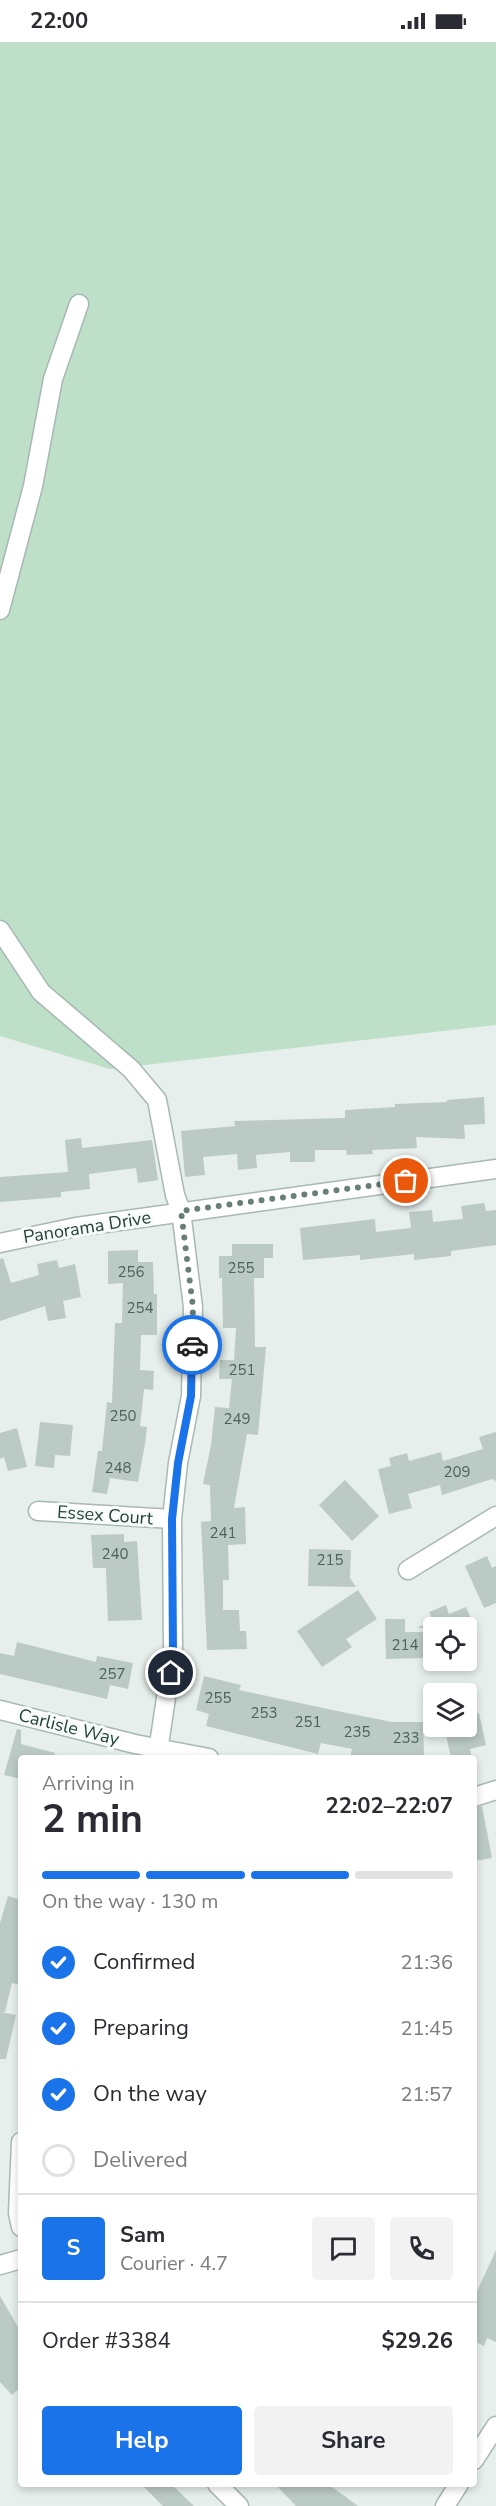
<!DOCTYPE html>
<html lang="en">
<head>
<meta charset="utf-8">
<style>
	body { margin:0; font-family:"Nunito Sans",sans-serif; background:#f2f2f3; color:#2b2b33; height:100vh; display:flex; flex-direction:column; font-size:22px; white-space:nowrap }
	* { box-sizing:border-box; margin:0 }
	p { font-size:20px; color:#7c7c81 }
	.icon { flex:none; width:33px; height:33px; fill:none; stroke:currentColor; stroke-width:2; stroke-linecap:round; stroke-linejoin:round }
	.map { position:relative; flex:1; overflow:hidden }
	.drawer { position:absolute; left:18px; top:1713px; width:459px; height:732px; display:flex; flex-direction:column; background:#fff; border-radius:6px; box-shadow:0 3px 9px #0003 }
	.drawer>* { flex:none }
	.controls { position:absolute; left:423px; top:1575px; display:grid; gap:12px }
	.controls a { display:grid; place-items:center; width:54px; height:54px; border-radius:6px; background:#fff; box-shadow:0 3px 9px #0003; font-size:30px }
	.pin { position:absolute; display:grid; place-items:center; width:51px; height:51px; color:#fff; margin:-26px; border:3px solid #fff; border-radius:50%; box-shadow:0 2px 6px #0007 }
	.courier { position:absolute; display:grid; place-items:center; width:60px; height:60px; margin:-30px; border:4px solid #1a73e8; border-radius:50%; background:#fff; color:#222; box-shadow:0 2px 8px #0007 }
	.head em { font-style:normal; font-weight:700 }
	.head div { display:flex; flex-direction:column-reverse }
	.head { display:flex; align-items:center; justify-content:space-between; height:102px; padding:0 24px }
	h1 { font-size:39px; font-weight:700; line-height:45px }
	.bar { display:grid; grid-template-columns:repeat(4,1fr); gap:9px 6px; align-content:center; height:72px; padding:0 24px }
	.bar i { height:8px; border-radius:4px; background:#e1e1e2 }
	.bar .selected { background:#1a73e8 }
	.bar p { grid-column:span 4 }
	.line { display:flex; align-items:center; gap:15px; padding:0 24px; border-top:2px solid #e1e1e2 }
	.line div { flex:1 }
	.round { display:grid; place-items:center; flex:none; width:63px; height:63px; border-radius:6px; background:#f2f2f3 }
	ol { padding:0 24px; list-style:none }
	li { display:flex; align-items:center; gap:18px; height:66px }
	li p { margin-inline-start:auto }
	li .icon { padding:6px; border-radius:50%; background:#1a73e8; color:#fff; stroke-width:4 }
	li:last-child { color:#7c7c81 }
	li i { width:33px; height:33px; border:3px solid #e1e1e2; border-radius:50% }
	.primary-button { display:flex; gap:12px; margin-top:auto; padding:12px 24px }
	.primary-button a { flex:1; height:69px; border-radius:6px; background:#1a73e8; color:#fff; font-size:24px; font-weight:700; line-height:69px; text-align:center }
	.primary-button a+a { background:#f2f2f3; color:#2b2b33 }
	.status { display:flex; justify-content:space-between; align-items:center; height:42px; padding:0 30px; background:#fff; direction:ltr }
	.status svg { height:16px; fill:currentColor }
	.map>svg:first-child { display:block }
	.green { fill:#bfe0c8 }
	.building { fill:#bbcac4 }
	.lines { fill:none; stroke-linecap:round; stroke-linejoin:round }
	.minor-casing { stroke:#a8b8b2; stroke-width:21 }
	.minor { stroke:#fff; stroke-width:18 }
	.done { stroke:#687f78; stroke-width:6; stroke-dasharray:0 10.8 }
	.route { stroke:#1a73e8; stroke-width:8 }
	.labels { text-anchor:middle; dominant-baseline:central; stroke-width:6; stroke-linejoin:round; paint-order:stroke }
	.number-label { font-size:15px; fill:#4a645c }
	.street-label { font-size:18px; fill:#24423a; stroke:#f7fbf9 }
</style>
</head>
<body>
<div class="status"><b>22:00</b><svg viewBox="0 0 49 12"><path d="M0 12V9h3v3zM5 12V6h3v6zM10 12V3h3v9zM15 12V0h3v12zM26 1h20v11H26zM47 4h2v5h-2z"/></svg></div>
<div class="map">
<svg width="496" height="2464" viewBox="0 0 496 2464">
	<rect width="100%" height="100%" fill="#e6efeb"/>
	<path class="green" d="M0 0H496V983L110 1027 0 994Z"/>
	<path class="building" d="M484 1055 485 1082 464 1083 465 1097 416 1095 417 1106 372 1108 373 1112 347 1113 346 1108H315V1120H290V1110L256 1113 257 1126 238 1128 237 1112 203 1115 205 1133 185 1135 181 1089 235 1084 234 1079 345 1076V1068L395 1065V1062L447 1060V1058Z
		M81 1096 82 1106 152 1098 158 1138 138 1141 136 1126 89 1132 90 1147 61 1150V1155L0 1160V1135L68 1130 65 1098Z
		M484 1161 486 1169 496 1168V1203L451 1209V1214L414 1218V1212L360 1218V1213L303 1218 300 1186 375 1177 376 1190 411 1186 409 1170 432 1168 433 1180 463 1177 461 1164Z
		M232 1202H273V1216H264V1236H254L255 1305H266L258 1393 247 1392 234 1466 245 1465 246 1502 228 1503 229 1538H223V1568H239L240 1589H246L247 1607 207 1608 201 1480 211 1479 210 1443 203 1442 211 1403 215 1365 229 1366 232 1337H219L220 1318H234L236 1286H223L222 1236H219V1214H232Z
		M138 1208V1220H153L154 1252H157V1293H141L140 1328 154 1329 153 1348 144 1347 140 1384 147 1385 145 1402 138 1440 110 1436 107 1452 92 1450 98 1409H102L107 1360 112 1361 115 1281H122L123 1241 108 1242V1209Z
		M3 1216 11 1241 39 1233 37 1222 57 1218 59 1226 75 1222 81 1255 63 1259 66 1276 48 1279 45 1264 0 1279V1217Z
		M40 1380 73 1383 70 1414 55 1413 54 1426 35 1424Z
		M17 1386 27 1425 8 1429 4 1415 0 1417V1391Z
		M496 1390V1439L492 1437 442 1453 440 1443 408 1452 412 1466 389 1472 378 1427 391 1424 389 1416 407 1411 409 1419 441 1410 443 1419 483 1407 479 1395Z
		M345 1438 379 1474 352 1499 319 1463Z
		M124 1492V1500L137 1499 142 1578 108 1579 106 1526H93L91 1493Z
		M309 1507 351 1508 350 1536 356 1545 308 1544Z
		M487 1514 492 1526 496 1524V1561L484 1566 465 1524Z
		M358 1548 377 1577 346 1597 352 1605 322 1625 297 1589Z
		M446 1563 449 1572 466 1565 475 1586H417L433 1579 429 1570Z
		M385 1577H405V1590H423L424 1616 386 1617Z
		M17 1600 96 1620 97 1614 133 1621 128 1647 110 1643 107 1657 0 1632V1611L14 1614Z
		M204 1634 241 1643 239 1648 342 1670 392 1680H423L424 1713H413V1716H350L352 1707 321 1701 318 1712 206 1684 209 1672 196 1668Z
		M479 1671 486 1703 470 1707 472 1716H451L444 1684H466V1674Z
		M17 1687 21 1688V1702L55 1711 54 1716H21V1737L4 1733Z
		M482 1764 492 1816 474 1819V1766Z
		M8 1854 21 1858V1943L12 1941 5 1970H1L16 1973 6 2017H0V1881Z
		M496 2208V2300L487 2296 484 2304 474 2299V2256Z
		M0 2254 21 2290V2345L12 2353 0 2340Z
		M141 2442H171L194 2464H163Z
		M275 2442H328L358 2464H296Z"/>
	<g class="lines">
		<g class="minor-casing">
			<path id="minor" d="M0 568 33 444 53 337 79 262
				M0 888 41 950 131 1027 157 1058 175 1153 181 1169 193 1265 191 1354 178 1421 172 1477 173 1609 157 1716
				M0 1201 76 1185 496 1127
				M38 1469 172 1477
				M408 1528 496 1474
				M0 1668 135 1702 209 1716
				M474 1755 496 1748
				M21 2100 18 2171 21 2185
				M0 2223 21 2217
				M474 2418 496 2384
				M217 2442 239 2464
				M445 2464 459 2442"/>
		</g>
		<use href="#minor" class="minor"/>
	</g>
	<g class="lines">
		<path class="done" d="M192 1303 193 1265 181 1169 406 1139"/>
		<path class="route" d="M171 1631 173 1609 172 1477 178 1421 191 1354 192 1303"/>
	</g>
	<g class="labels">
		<g class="number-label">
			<text x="241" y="1226">255</text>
			<text x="131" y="1230">256</text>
			<text x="140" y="1266">254</text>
			<text x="242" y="1328">251</text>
			<text x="123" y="1374">250</text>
			<text x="237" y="1377">249</text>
			<text x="118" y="1426">248</text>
			<text x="457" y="1430">209</text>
			<text x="223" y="1491">241</text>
			<text x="115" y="1512">240</text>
			<text x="330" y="1518">215</text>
			<text x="405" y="1603">214</text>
			<text x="112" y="1632">257</text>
			<text x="218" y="1656">255</text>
			<text x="264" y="1671">253</text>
			<text x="308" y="1680">251</text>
			<text x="357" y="1690">235</text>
			<text x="406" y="1696">233</text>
		</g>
		<g class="street-label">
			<text transform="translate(87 1185) rotate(-9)">Panorama Drive</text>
			<text transform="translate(105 1473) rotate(4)">Essex Court</text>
			<text transform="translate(69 1685) rotate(14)">Carlisle Way</text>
		</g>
	</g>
</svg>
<div class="controls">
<a><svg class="icon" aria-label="locate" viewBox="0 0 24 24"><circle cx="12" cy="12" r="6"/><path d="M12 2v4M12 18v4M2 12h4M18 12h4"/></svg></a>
<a><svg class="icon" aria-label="layers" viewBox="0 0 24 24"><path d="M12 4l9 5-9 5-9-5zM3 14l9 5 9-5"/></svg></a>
</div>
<div class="pin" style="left:406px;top:1139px;background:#ea580c"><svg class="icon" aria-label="bag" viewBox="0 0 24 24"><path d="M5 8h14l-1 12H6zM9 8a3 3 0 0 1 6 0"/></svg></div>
<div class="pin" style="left:171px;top:1631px;background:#1f2937"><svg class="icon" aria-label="home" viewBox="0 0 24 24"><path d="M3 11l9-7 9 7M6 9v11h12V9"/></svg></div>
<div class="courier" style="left:192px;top:1303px"><svg class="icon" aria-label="car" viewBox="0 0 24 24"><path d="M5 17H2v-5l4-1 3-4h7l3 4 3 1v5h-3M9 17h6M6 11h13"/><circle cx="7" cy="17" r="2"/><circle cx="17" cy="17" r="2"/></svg></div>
<section class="drawer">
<div class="head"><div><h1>2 min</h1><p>Arriving in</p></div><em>22:02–22:07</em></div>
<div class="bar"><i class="selected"></i><i class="selected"></i><i class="selected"></i><i></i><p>On the way · 130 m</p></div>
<ol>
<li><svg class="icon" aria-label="check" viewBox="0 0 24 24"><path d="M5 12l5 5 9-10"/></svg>Confirmed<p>21:36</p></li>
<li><svg class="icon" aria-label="check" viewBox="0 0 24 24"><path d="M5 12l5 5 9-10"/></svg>Preparing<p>21:45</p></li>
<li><svg class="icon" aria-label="check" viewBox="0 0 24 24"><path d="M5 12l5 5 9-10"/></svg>On the way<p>21:57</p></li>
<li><i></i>Delivered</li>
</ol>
<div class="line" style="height:108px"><b class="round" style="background:#1a73e8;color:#fff">S</b><div><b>Sam</b><p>Courier · 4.7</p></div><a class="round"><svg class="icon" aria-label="chat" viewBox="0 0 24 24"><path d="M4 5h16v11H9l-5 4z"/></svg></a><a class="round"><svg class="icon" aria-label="phone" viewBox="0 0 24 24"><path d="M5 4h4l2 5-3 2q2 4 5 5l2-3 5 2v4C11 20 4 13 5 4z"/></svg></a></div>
<div class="line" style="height:78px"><div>Order #3384</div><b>$29.26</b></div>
<div class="primary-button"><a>Help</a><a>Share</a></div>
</section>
</div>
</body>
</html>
